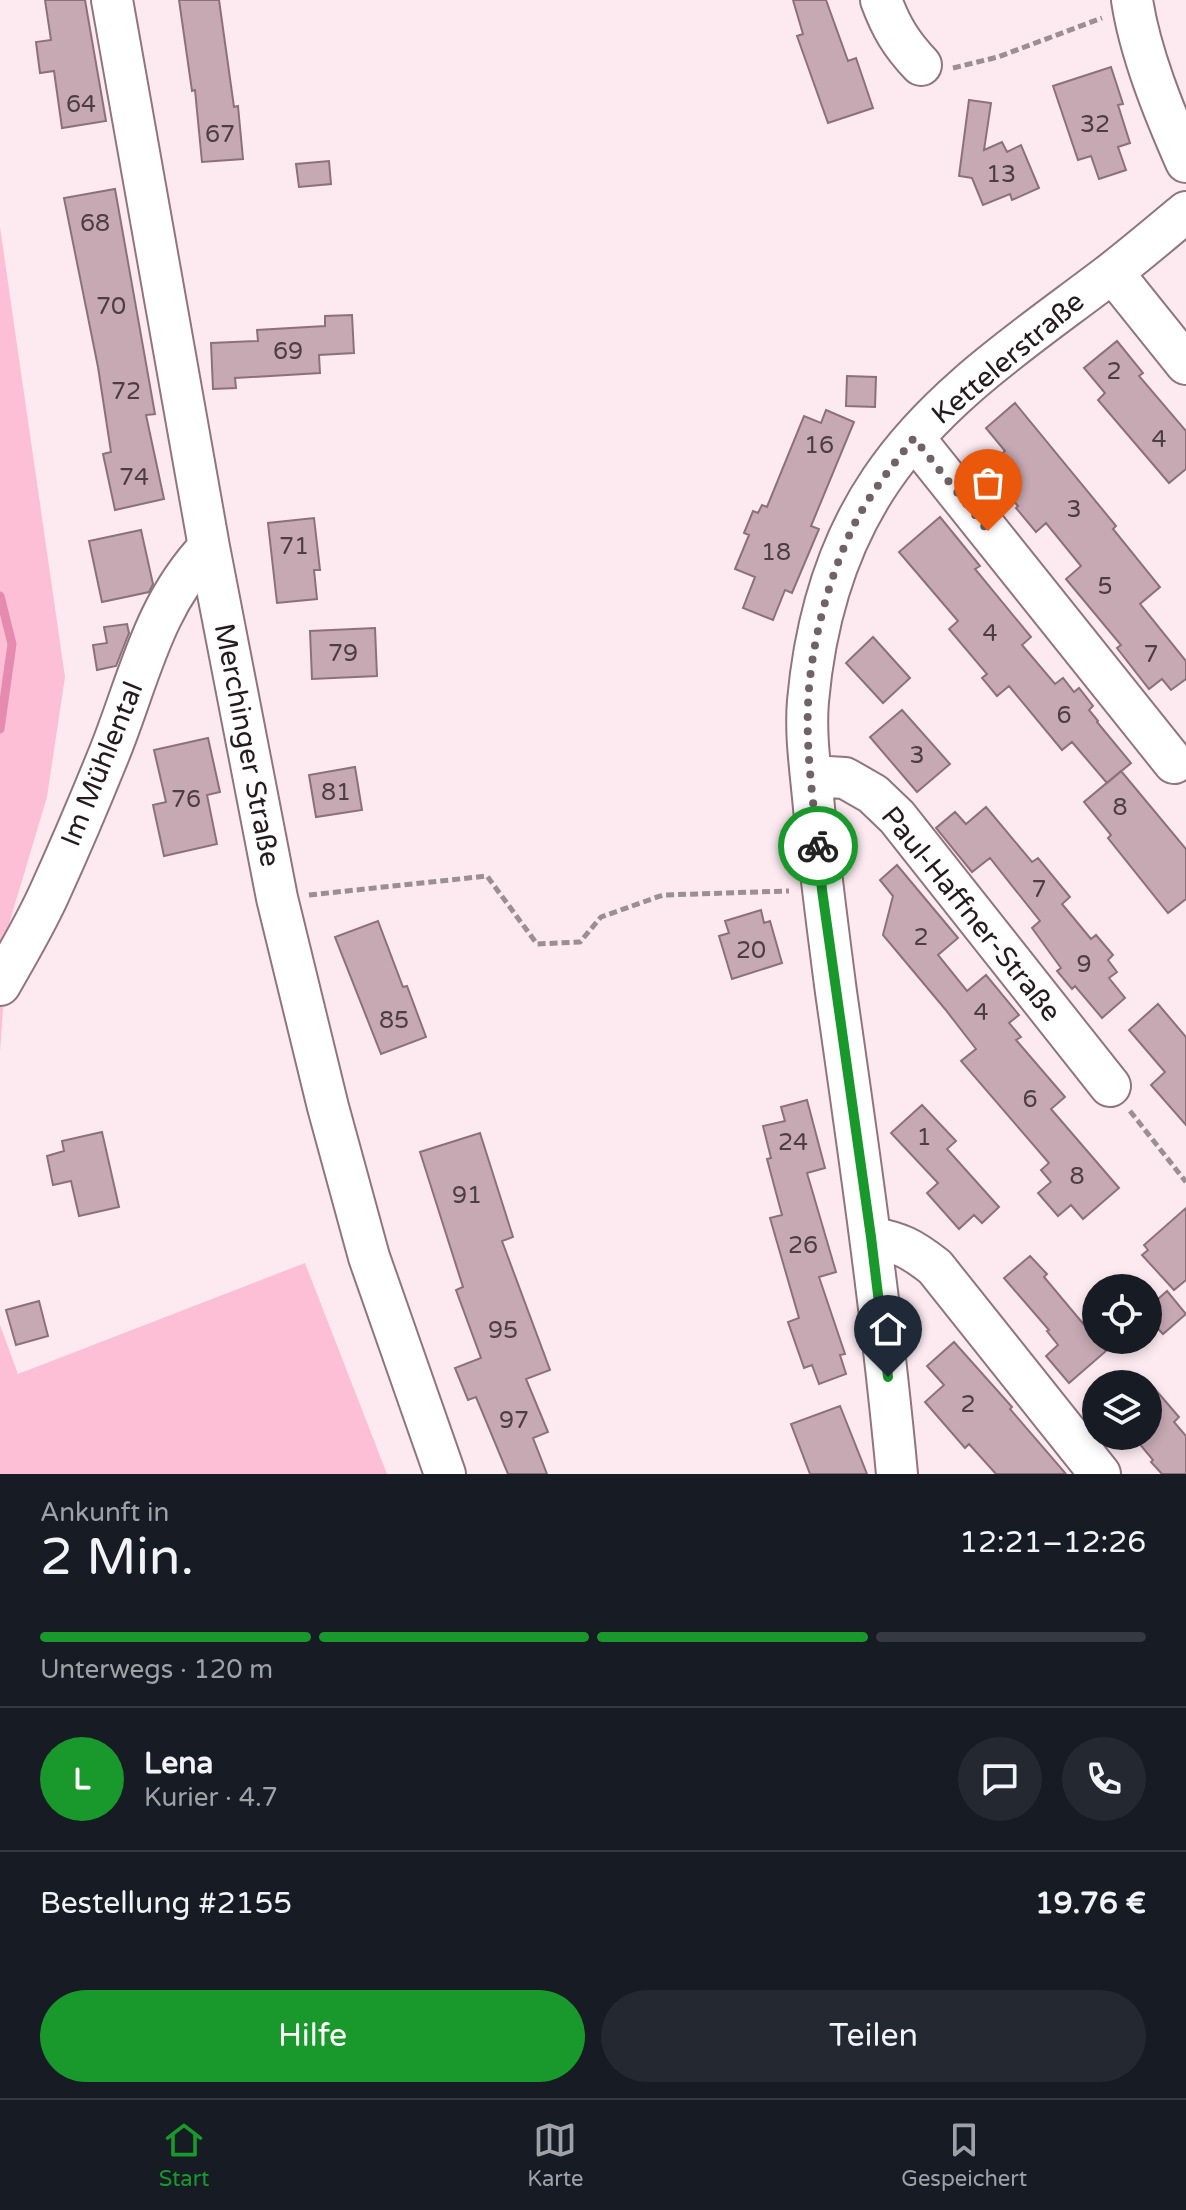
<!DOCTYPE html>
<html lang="de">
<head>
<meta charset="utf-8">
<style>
	body { margin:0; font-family:"Varela Round",sans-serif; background:#242831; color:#f1f3f6; height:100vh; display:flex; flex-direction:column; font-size:30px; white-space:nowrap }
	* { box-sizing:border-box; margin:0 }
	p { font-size:26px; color:#9ea1a6 }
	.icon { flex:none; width:44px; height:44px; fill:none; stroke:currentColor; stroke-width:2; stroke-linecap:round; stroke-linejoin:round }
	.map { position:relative; height:1474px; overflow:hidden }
	.details { display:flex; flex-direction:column; background:#171b24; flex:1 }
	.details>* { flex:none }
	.tools { position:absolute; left:1082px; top:1274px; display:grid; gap:16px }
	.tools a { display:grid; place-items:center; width:80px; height:80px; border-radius:50%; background:#171b24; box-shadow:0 4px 12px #0003; font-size:40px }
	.pin { position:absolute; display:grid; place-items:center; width:68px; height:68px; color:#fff; margin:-82px -34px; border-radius:50% 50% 50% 0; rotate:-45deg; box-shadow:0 0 8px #0007 }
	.pin .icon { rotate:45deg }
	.courier { position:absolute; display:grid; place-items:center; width:80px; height:80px; margin:-40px; border:6px solid #19982c; border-radius:50%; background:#fff; color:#222; box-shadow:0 2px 10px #0007 }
	.headline em { font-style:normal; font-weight:600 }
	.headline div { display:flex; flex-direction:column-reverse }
	.headline { display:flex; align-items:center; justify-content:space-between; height:136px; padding:0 40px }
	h1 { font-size:52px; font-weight:600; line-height:60px }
	.bar { display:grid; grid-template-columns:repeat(4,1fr); gap:12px 8px; align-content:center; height:96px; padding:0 40px }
	.bar i { height:10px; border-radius:6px; background:#363941 }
	.bar .active { background:#19982c }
	.bar p { grid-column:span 4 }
	.line { display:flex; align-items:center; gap:20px; padding:0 40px; border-top:2px solid #363941 }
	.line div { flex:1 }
	.round { display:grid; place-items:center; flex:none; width:84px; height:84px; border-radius:42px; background:#242831 }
	.action { display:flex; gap:16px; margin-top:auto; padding:16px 40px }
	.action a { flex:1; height:92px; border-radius:48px; background:#19982c; color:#fff; font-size:32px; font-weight:600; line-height:92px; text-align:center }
	.action a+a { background:#242831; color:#f1f3f6 }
	.tabs { display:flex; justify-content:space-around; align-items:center; height:112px; border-top:2px solid #363941; background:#171b24; font-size:22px; color:#9ea1a6 }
	.tabs a { display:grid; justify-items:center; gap:4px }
	.tabs .active { color:#19982c }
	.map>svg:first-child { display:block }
	.green { fill:#fcbfd6 }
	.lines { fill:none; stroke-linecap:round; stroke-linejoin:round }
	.stream { stroke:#e48baf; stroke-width:9 }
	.building { fill:#c6a9b3; stroke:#8c717b; stroke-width:2 }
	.minor-casing { stroke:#90757f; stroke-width:44 }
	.path { stroke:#9d8e93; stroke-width:5; stroke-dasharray:8 4; stroke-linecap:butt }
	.minor { stroke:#fff; stroke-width:40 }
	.done { stroke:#706368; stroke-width:8; stroke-dasharray:0 14.4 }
	.route { stroke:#19982c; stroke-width:10 }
	.labels { text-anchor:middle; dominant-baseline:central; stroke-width:6; stroke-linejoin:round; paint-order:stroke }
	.number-label { font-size:24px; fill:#4d3e43 }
	.street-label { font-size:28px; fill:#251a1e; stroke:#fff }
</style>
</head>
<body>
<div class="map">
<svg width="1186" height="1474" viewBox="0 0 1186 1474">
	<rect width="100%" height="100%" fill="#fceaf0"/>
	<path class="green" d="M0 227 65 677 47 797 9 924 0 1052Z
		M305 1263 387 1474H0V1325L18 1374Z"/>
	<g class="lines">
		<path class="stream" d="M0 596 12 644 0 729"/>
	</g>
	<path class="building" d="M45 0H85L106 121 62 128 54 71 40 73 36 42 51 40Z
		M179 0H219L234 107 238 106 243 159 202 162 195 90 192 91Z
		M793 0H826L848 61 856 58 873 108 828 123 797 36 803 34Z
		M1111 67 1123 104 1118 105 1130 143 1118 147 1126 170 1099 179 1091 156 1078 160 1053 86Z
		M969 100 991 103 984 150 1002 142 1007 152 1021 145 1039 188 1012 200 1010 194 983 205 972 178 959 176Z
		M329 161 331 184 299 187 296 164Z
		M115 189 155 414 146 415 164 499 115 510 103 454 111 452 98 367 64 198Z
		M352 315 354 353 319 355 320 373 235 378 236 388 213 389 211 343 258 341 257 330 325 326V316Z
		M1117 341 1143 373 1139 376 1186 431V469L1169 483 1098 400 1105 393 1084 368Z
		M847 376 876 377 875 407 846 406Z
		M1015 403 1116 526 1113 529 1160 587 1140 604 1186 661V679L1171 690 1162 679 1149 689 1117 648 1121 645 1066 579 1081 566 1046 523 1036 532 1016 508 1018 506 986 468 1005 451 986 428Z
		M826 410 854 422 811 526 819 529 792 593 785 590 773 620 743 608 755 577 735 569 749 535 744 533 753 511 758 513 762 505 767 507 804 416 821 423Z
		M940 517 980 566 975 569 1031 637 1022 645 1055 684 1063 678 1074 692 1079 688 1093 706 1089 710 1098 721 1097 722 1131 763 1107 783 1072 742 1062 750 1009 686 997 696 982 678 987 674 949 629 958 621 899 552Z
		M314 518 320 570H314L317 599 277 603 268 523Z
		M141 530 153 584 149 592 102 602 89 541Z
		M127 624 129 633 116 666 97 670 93 645 107 643 104 627Z
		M375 628 377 676 312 679 310 631Z
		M873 637 910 678 883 703 846 663Z
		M902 710 950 764 917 792 870 737Z
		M208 738 220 792 207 795 217 844 164 856 153 805 166 802 154 750Z
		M355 767 362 810 316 817 309 775Z
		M1121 771 1186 849V899L1168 913 1108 838 1111 835 1084 802Z
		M986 807 1032 862 1038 858 1070 897 1062 904 1091 939 1096 935 1113 955 1108 960 1117 972 1109 978 1125 998 1102 1018 1075 986 1072 989 1057 971 1061 968 1032 928 1040 921 990 858 972 872 936 828 955 812 966 824Z
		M897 865 958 938 938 955 967 991 986 975 1019 1015 1009 1023 1021 1037 1016 1040 1065 1097 1051 1109 1119 1188 1083 1219 1071 1205 1058 1216 1038 1193 1051 1182 1041 1170 1049 1163 961 1061 976 1049 945 1009 883 935 893 896 880 880Z
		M761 910 764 923 770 921 782 963 732 979 719 936 729 933 725 921Z
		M378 921 403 987 407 986 426 1037 381 1054 335 937Z
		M1158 1004 1186 1037V1125L1151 1085 1165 1072 1129 1030Z
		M807 1100 825 1168 807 1173 836 1272 819 1277 845 1354 840 1355 846 1374 819 1384 812 1365 804 1368 788 1322 799 1318 770 1218 782 1215 767 1159 771 1158 763 1126 785 1121 781 1107Z
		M922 1105 956 1141 947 1149 999 1207 982 1223 974 1215 959 1229 927 1193 938 1183 891 1133Z
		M102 1132 119 1207 79 1216 71 1181 53 1185 47 1156 64 1151 62 1141Z
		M480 1133 513 1237 502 1241 550 1370 526 1379 548 1432 533 1438 547 1474H508L476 1397 468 1400 455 1368 481 1358 456 1290 463 1287 420 1152Z
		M1186 1208V1280L1174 1290 1142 1255 1148 1250 1144 1245Z
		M1030 1256 1047 1274 1044 1277 1106 1351 1069 1383 1046 1356 1058 1345 1047 1331 1049 1330 1004 1278Z
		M1167 1291 1186 1314 1163 1334 1148 1318V1308Z
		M39 1301 48 1336 16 1345 6 1310Z
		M954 1342 1012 1407 1010 1409 1066 1474H996L969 1444 965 1448 925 1402 944 1385 927 1366Z
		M1148 1381 1179 1417 1174 1422 1186 1436V1474H1162L1151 1462 1153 1460 1133 1436H1148Z
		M840 1406 867 1474H810L791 1424Z"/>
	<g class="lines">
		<g class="minor-casing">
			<path id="minor" d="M112 0 209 547 277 898 328 1107 369 1257 445 1474
				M881 0C891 27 901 44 921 65
				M1132 0C1140 53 1164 112 1186 162
				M1113 273 1186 364
				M914 438 1174 763
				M811 776 845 778 873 794 897 817 1110 1086
				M0 985C17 955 35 925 49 894 70 848 90 801 109 754 139 680 152 607 209 547
				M871 1237C900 1243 911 1248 935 1267L1100 1474
				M897 1474C882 1313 859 1152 836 992 828 931 820 870 814 808 811 773 805 736 808 701 815 623 837 545 881 480 938 395 1029 336 1109 275 1135 255 1161 233 1186 212"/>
		</g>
		<path class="path" d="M953 68 998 57 1102 18
			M309 895 487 876 537 944 580 942 601 917 663 895 789 891
			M1130 1111 1186 1182"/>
		<use href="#minor" class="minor"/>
	</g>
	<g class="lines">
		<path class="done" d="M818 846C813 800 806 752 808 705 810 647 829 575 855 523 871 492 893 465 914 438L988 531"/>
		<path class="route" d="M818 846 822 890 871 1237 888 1377"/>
	</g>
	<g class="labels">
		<g class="number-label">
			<text x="81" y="104">64</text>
			<text x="1095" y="124">32</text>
			<text x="220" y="134">67</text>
			<text x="1001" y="174">13</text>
			<text x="95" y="223">68</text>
			<text x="111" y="306">70</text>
			<text x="288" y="351">69</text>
			<text x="1114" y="371">2</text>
			<text x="126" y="391">72</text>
			<text x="1159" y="439">4</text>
			<text x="819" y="445">16</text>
			<text x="134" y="477">74</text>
			<text x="1074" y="509">3</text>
			<text x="294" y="546">71</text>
			<text x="776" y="552">18</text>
			<text x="1105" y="586">5</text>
			<text x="990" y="633">4</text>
			<text x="343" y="653">79</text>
			<text x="1151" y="654">7</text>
			<text x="1064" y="715">6</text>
			<text x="917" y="755">3</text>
			<text x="336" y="792">81</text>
			<text x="186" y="799">76</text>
			<text x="1120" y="807">8</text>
			<text x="1039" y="889">7</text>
			<text x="921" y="937">2</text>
			<text x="751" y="950">20</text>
			<text x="1084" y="964">9</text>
			<text x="981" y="1012">4</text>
			<text x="394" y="1020">85</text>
			<text x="1030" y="1099">6</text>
			<text x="924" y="1137">1</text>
			<text x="793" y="1142">24</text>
			<text x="1077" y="1176">8</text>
			<text x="467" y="1195">91</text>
			<text x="803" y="1245">26</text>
			<text x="503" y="1330">95</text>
			<text x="968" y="1404">2</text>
			<text x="514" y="1420">97</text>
		</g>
		<g class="street-label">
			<text transform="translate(1008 358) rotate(-40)">Kettelerstraße</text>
			<text transform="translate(247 745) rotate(79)">Merchinger Straße</text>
			<text transform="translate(102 764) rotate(-68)">Im Mühlental</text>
			<text transform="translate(971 914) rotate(51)">Paul-Haffner-Straße</text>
		</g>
	</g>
</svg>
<div class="tools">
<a><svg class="icon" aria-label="locate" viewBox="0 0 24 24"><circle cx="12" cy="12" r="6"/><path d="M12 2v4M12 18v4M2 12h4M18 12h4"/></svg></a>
<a><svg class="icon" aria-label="layers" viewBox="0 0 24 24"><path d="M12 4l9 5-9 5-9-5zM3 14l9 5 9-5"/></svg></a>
</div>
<div class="pin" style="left:988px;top:531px;background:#ea580c"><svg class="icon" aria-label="bag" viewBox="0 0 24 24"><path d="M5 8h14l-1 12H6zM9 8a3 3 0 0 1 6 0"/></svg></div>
<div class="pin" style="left:888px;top:1377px;background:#1f2937"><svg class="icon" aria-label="home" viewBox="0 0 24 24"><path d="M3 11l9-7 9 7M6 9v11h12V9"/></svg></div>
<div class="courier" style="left:818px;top:846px"><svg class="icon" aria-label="bike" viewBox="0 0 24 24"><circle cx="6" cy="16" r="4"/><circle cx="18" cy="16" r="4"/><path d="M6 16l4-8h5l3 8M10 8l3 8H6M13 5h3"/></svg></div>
</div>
<section class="details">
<div class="headline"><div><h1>2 Min.</h1><p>Ankunft in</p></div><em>12:21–12:26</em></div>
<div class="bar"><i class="active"></i><i class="active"></i><i class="active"></i><i></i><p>Unterwegs · 120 m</p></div>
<div class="line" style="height:144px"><b class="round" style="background:#19982c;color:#fff">L</b><div><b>Lena</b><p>Kurier · 4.7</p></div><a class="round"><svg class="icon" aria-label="chat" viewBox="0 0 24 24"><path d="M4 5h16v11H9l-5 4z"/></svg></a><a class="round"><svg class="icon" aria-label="phone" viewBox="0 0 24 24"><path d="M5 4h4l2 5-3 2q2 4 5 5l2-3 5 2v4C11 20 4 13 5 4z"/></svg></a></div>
<div class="line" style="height:104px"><div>Bestellung #2155</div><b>19.76 €</b></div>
<div class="action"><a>Hilfe</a><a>Teilen</a></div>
</section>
<nav class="tabs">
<a class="active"><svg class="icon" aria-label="home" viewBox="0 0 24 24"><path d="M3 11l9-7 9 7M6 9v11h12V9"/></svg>Start</a>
<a><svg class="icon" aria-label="map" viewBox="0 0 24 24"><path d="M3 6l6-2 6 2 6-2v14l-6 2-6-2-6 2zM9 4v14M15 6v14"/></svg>Karte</a>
<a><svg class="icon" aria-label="saved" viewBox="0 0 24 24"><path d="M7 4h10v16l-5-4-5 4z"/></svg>Gespeichert</a>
</nav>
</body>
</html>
